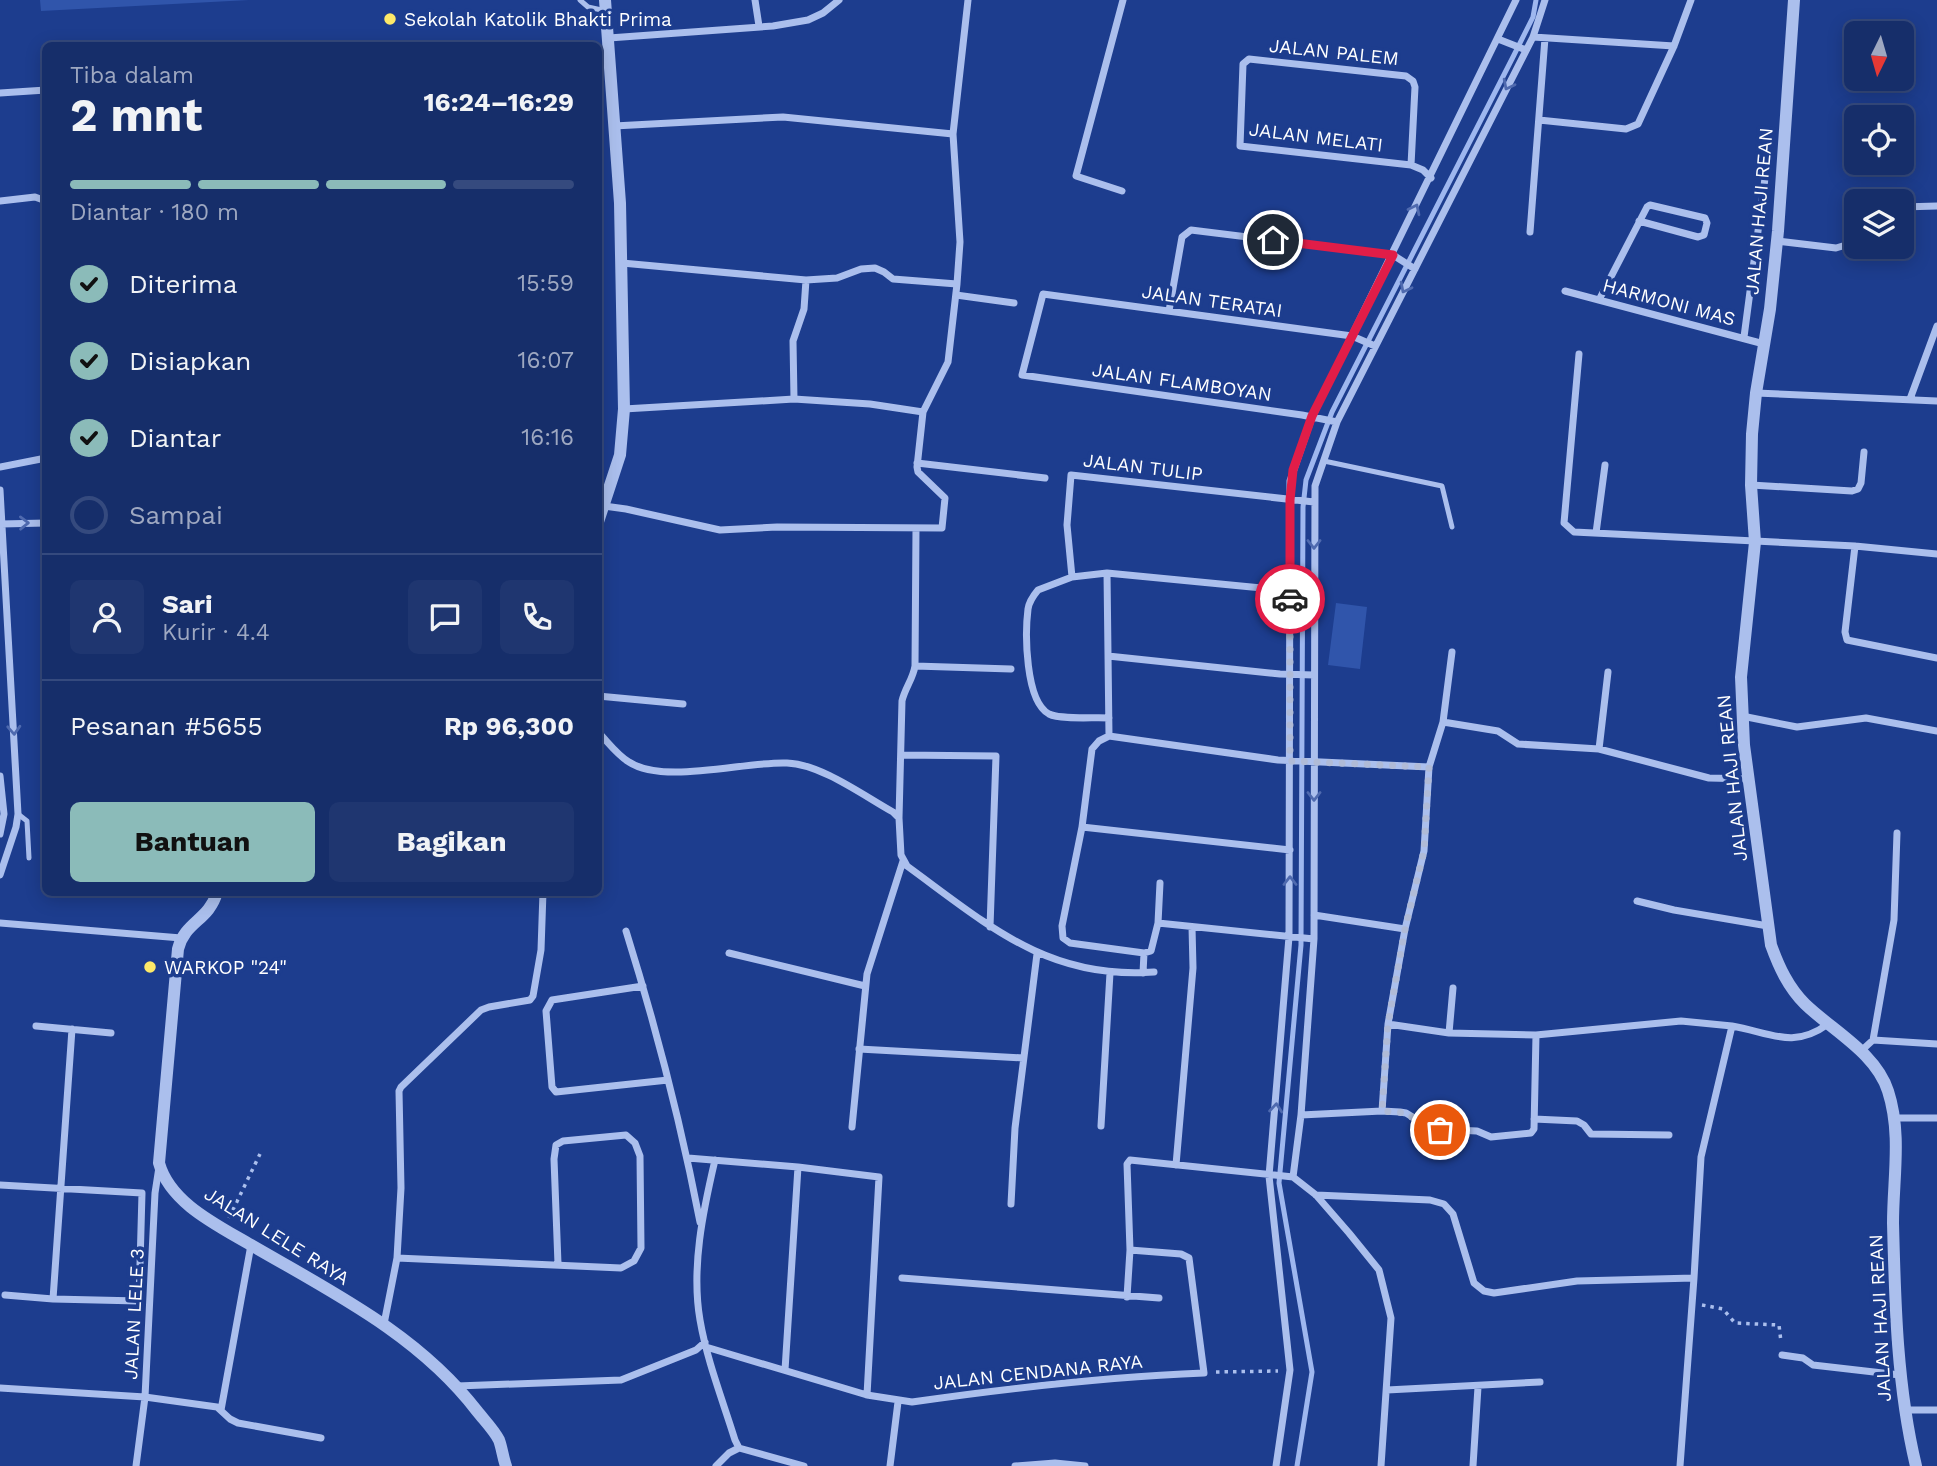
<!DOCTYPE html>
<html lang="id">
<head>
<meta charset="utf-8">
<style>
	body { margin:0; font-family:"Work Sans",sans-serif; background:#1f3670; color:#f1f3f6; height:100vh; display:flex; flex-direction:column; font-size:26px; white-space:nowrap }
	* { box-sizing:border-box; margin:0 }
	p { font-size:23px; color:#9ea8c1 }
	.icon { flex:none; width:38px; height:38px; fill:none; stroke:currentColor; stroke-width:2; stroke-linecap:round; stroke-linejoin:round }
	.map { position:relative; flex:1; overflow:hidden }
	.details { position:absolute; left:42px; top:42px; width:560px; height:854px; display:flex; flex-direction:column; background:#162e6a; border-radius:10px; box-shadow:0 4px 18px #0003,0 0 0 2px #354a7e }
	.details>* { flex:none }
	.needle { width:46px; rotate:185deg }
	.controls { position:absolute; left:1844px; top:21px; display:grid; gap:14px }
	.controls a { display:grid; place-items:center; width:70px; height:70px; border-radius:10px; background:#162e6a; box-shadow:0 4px 18px #0003,0 0 0 2px #354a7e; font-size:35px }
	.pin { position:absolute; display:grid; place-items:center; width:60px; height:60px; color:#fff; margin:-30px; border:4px solid #fff; border-radius:50%; box-shadow:0 2px 7px #0007 }
	.courier { position:absolute; display:grid; place-items:center; width:70px; height:70px; margin:-35px; border:5px solid #e11d48; border-radius:50%; background:#fff; color:#222; box-shadow:0 2px 9px #0007 }
	.head em { font-style:normal; font-weight:700 }
	.head div { display:flex; flex-direction:column-reverse }
	.head { display:flex; align-items:center; justify-content:space-between; height:119px; padding:0 28px }
	h1 { font-size:46px; font-weight:700; line-height:52px }
	.bar { display:grid; grid-template-columns:repeat(4,1fr); gap:10px 7px; align-content:center; height:84px; padding:0 28px }
	.bar i { height:9px; border-radius:5px; background:#354a7e }
	.bar .on { background:#8bbbb9 }
	.bar p { grid-column:span 4 }
	.line { display:flex; align-items:center; gap:18px; padding:0 28px; border-top:2px solid #354a7e }
	.line div { flex:1 }
	.round { display:grid; place-items:center; flex:none; width:74px; height:74px; border-radius:10px; background:#1f3670 }
	ol { padding:0 28px; list-style:none }
	li { display:flex; align-items:center; gap:21px; height:77px }
	li p { margin-inline-start:auto }
	li .icon { padding:7px; border-radius:50%; background:#8bbbb9; color:#111; stroke-width:4 }
	li:last-child { color:#9ea8c1 }
	li i { width:38px; height:38px; border:4px solid #354a7e; border-radius:50% }
	.action { display:flex; gap:14px; margin-top:auto; padding:14px 28px }
	.action a { flex:1; height:80px; border-radius:10px; background:#8bbbb9; color:#111; font-size:28px; font-weight:700; line-height:80px; text-align:center }
	.action a+a { background:#1f3670; color:#f1f3f6 }
	.map>svg:first-child { display:block }
	.green { fill:#3055ab }
	.lines { fill:none; stroke-linecap:round; stroke-linejoin:round }
	.stream { stroke:#9eb7ef; stroke-width:5 }
	.path { stroke:#abbfed; stroke-width:3.5; stroke-dasharray:3.5 5; stroke-linecap:butt }
	.service { stroke:#abbfed; stroke-width:5 }
	.minor { stroke:#abbfed; stroke-width:7 }
	.tertiary { stroke:#abbfed; stroke-width:12 }
	.oneway { stroke:#4f6aaf }
	.done { stroke:#b0bbd7; stroke-width:7; stroke-dasharray:0 12.6 }
	.route { stroke:#e11d48; stroke-width:9 }
	.poi-dot { fill:#fde969; stroke:#1d3d8e; stroke-width:2.5 }
	.labels { text-anchor:middle; dominant-baseline:central; stroke-width:7; stroke-linejoin:round; paint-order:stroke }
	.poi-label { font-size:19px; fill:#fff; stroke:#1d3d8e; text-anchor:start }
	.street-label { font-size:19px; fill:#fff; stroke:#1d3d8e }
</style>
</head>
<body>
<div class="map">
<svg width="1937" height="1466" viewBox="0 0 1937 1466">
	<rect width="100%" height="100%" fill="#1d3d8e"/>
	<path class="green" d="M40 0H249L41 11Z
		M1336 603 1367 607 1360 669 1328 665Z"/>
	<g class="lines">
		<path class="stream" d="M1297 1466 1312 1372 1279 1183 1301 945 1303 507 1306 480 1332 412 1514 55 1533 17 1536 0"/>
		<path class="path" d="M229 1218 260 1154
			M1702 1305 1723 1309 1735 1323 1779 1325 1781 1342
			M1216 1372 1278 1371"/>
		<path class="service" d="M580 0 588 7 606 11
			M1324 461 1442 486 1452 527
			M18 814 27 821 29 858"/>
		<path class="minor" d="M755 0 759 26
			M1533 37 1674 46
			M609 38 773 26 808 20 823 13 839 0
			M1498 39 1526 50
			M0 93 46 90
			M1539 120 1626 129 1638 124 1674 46 1691 0
			M614 126 783 117 953 134
			M1411 165 1415 87 1413 81 1406 76 1249 59 1243 64 1240 146 1411 165 1423 170 1431 178
			M1122 191 1076 176 1123 0
			M0 201 35 197 46 201
			M1902 207 1937 206
			M1530 232 1545 38
			M1777 241 1836 248 1846 245 1857 231
			M622 263 806 280 837 278 861 269 875 268 884 272 893 279 957 284
			M1565 291 1764 344
			M956 295 1014 303
			M1599 300 1647 207 1650 205 1705 218 1707 223 1704 235 1698 237 1639 221
			M1169 311 1182 237 1191 230 1393 255 1415 269
			M1744 337 1767 163
			M1579 354 1564 523 1574 532 1855 546 1937 554
			M1756 393 1937 401
			M794 399 793 341 804 309 806 280
			M1910 399 1937 326
			M624 409 794 399 870 404 923 412
			M1337 422 1302 415 1022 375 1043 294 1352 336 1375 346
			M917 463 1045 478
			M0 467 46 458
			M1751 485 1852 491 1858 489 1861 483 1864 452
			M0 490 18 814 16 827 0 875
			M604 506 626 509 720 530 777 527 942 528 945 498 918 472 917 467 923 412 948 362 957 284 960 242 953 134 968 0
			M1 524 46 523
			M1596 533 1605 465
			M1855 546 1845 632 1847 640 1937 658
			M1107 573 1109 736 1099 741 1092 749 1082 827 1062 926 1063 938 1070 943 1144 953 1151 951 1158 923 1160 883
			M1072 577 1067 525 1071 475 1314 502
			M1108 656 1280 674 1314 675
			M915 666 1011 669
			M598 696 683 704
			M1742 716 1797 727 1866 718 1937 731
			M1109 718C1094 717 1061 720 1049 714 1025 701 1025 633 1028 609 1029 602 1033 596 1038 590L1072 577 1107 573 1283 590H1314
			M1443 722 1498 731 1518 744 1599 749 1709 778 1749 779
			M598 732C608 742 617 755 629 762 664 785 746 761 787 763 821 764 864 796 893 812L899 818 901 855 907 866C988 925 1048 980 1154 972
			M1109 736 1278 760 1429 767
			M1599 749 1608 672
			M901 755 996 756 990 927
			M0 776 4 814 0 834
			M899 818 902 701C905 688 913 679 915 666L916 528
			M1082 827 1290 850
			M1637 901 1674 910 1768 926
			M1314 915 1405 929
			M0 923 181 938
			M1158 923 1314 939
			M626 931C656 1027 681 1124 700 1222
			M729 953 865 986
			M1143 973 1144 953
			M643 986 552 1000 546 1011 552 1087 556 1092 668 1080
			M1453 988 1449 1033 1536 1035 1681 1021 1732 1026
			M1388 1024 1449 1033
			M36 1026 111 1033
			M1873 1040 1894 920 1897 833
			M859 1049 1023 1058
			M1861 1051 1873 1040 1937 1044
			M1382 1111 1388 1024 1405 929 1424 851 1429 767 1443 722 1452 652
			M1301 1115 1382 1111 1400 1112 1406 1113 1432 1129 1477 1131 1491 1137 1531 1133 1534 1129 1536 1035
			M1895 1118H1937
			M1534 1119 1577 1121 1584 1125 1591 1134 1669 1135
			M1101 1126 1110 973
			M852 1127 867 974 903 861
			M688 1158 798 1167 879 1177 867 1395
			M715 1160C703 1211 691 1268 700 1320 707 1361 723 1401 735 1440L739 1448
			M1176 1165 1193 968 1192 927
			M1293 1177 1301 1115 1314 939 1315 486 1337 422 1533 37 1545 0
			M0 1185 142 1193 139 1301 53 1299 5 1295
			M1316 1195 1430 1200 1444 1204 1453 1214 1474 1283 1484 1291 1494 1293 1577 1281 1694 1278
			M1011 1204 1015 1128 1037 954
			M397 1258 621 1268 634 1261 641 1248 640 1156 635 1143 626 1135 563 1141 556 1145 554 1159 558 1264
			M902 1278 1159 1298
			M1127 1297 1130 1250 1127 1164 1130 1160 1293 1177 1316 1195 1349 1233 1379 1270 1391 1318 1381 1466
			M53 1299 72 1029
			M384 1324 397 1258 401 1188 399 1091 401 1087 481 1010 489 1007 530 1000 533 996 541 950 543 892
			M706 1347 867 1395 912 1402C1009 1388 1106 1377 1204 1373L1189 1258 1181 1254 1130 1250
			M1782 1355 1803 1358 1813 1365 1900 1375
			M785 1370 798 1167
			M457 1386 621 1380 696 1350 705 1342
			M0 1388 145 1397 217 1407 230 1419 238 1423 321 1438
			M1387 1390 1540 1382
			M221 1410 251 1245
			M1905 1410H1937
			M739 1448 804 1466
			M136 1466 145 1397 155 1193 159 1167
			M716 1466 729 1453 739 1448
			M890 1466 898 1402
			M1015 1466 1055 1463 1085 1466
			M1276 1466 1290 1370 1269 1176 1289 937 1290 481 1312 417 1516 0
			M1473 1466 1478 1387
			M1680 1466 1694 1278 1701 1157 1732 1026C1769 1032 1793 1050 1828 1024"/>
		<path class="tertiary" d="M1794 0 1778 231 1770 309 1756 393 1752 434 1751 485 1755 542 1741 677 1744 745 1771 945C1779 967 1788 987 1805 1004 1833 1031 1876 1053 1888 1091 1902 1134 1893 1179 1893 1223 1895 1304 1897 1387 1916 1466
			M598 522 620 455 624 409 620 203 605 0
			M217 892C209 921 185 921 178 949L159 1163C170 1203 217 1225 251 1245 332 1292 419 1335 477 1411 484 1420 494 1430 499 1440 502 1448 503 1458 506 1466"/>
	</g>
	<defs><path id="oneway-chevron" d="M-2-3.5L2.5 0L-2 3.5" fill="none" stroke-width="1.6" stroke-linecap="round" stroke-linejoin="round" transform="scale(1.75)"/></defs>
	<g class="oneway">
		<use href="#oneway-chevron" transform="translate(1508 85) rotate(117)"/>
		<use href="#oneway-chevron" transform="translate(1415 209) rotate(-64)"/>
		<use href="#oneway-chevron" transform="translate(1405 288) rotate(117)"/>
		<use href="#oneway-chevron" transform="translate(24 523) rotate(-1)"/>
		<use href="#oneway-chevron" transform="translate(1314 544) rotate(90)"/>
		<use href="#oneway-chevron" transform="translate(14 730) rotate(87)"/>
		<use href="#oneway-chevron" transform="translate(1314 796) rotate(90)"/>
		<use href="#oneway-chevron" transform="translate(1290 881) rotate(-90)"/>
		<use href="#oneway-chevron" transform="translate(1276 1108) rotate(-85)"/>
	</g>
	<g class="lines">
		<path class="done" d="M1290 599V761L1429 767 1424 851 1405 929 1388 1024 1382 1111 1406 1113 1425 1126 1440 1130"/>
		<path class="route" d="M1273 240 1393 255 1312 416 1293 470 1290 500V599"/>
	</g>
	<g class="poi-dot">
		<circle cx="390" cy="19" r="7"/>
		<circle cx="150" cy="967" r="7"/>
	</g>
	<g class="labels">
		<g class="poi-label">
			<text x="404" y="19">Sekolah Katolik Bhakti Prima</text>
			<text x="164" y="967">WARKOP "24"</text>
		</g>
		<g class="street-label">
			<text transform="translate(1334 52) rotate(6)">JALAN PALEM</text>
			<text transform="translate(1316 137) rotate(7)">JALAN MELATI</text>
			<text transform="translate(1759 211) rotate(-85)">JALAN HAJI REAN</text>
			<text transform="translate(1212 301) rotate(8)">JALAN TERATAI</text>
			<text transform="translate(1669 302) rotate(15)">HARMONI MAS</text>
			<text transform="translate(1182 382) rotate(8)">JALAN FLAMBOYAN</text>
			<text transform="translate(1143 467) rotate(7)">JALAN TULIP</text>
			<text transform="translate(1732 778) rotate(-96)">JALAN HAJI REAN</text>
			<text transform="translate(277 1236) rotate(32)">JALAN LELE RAYA</text>
			<text transform="translate(134 1314) rotate(-87)">JALAN LELE 3</text>
			<text transform="translate(1880 1318) rotate(-93)">JALAN HAJI REAN</text>
			<text transform="translate(1038 1372) rotate(-6)">JALAN CENDANA RAYA</text>
		</g>
	</g>
</svg>
<div class="controls">
<a><svg class="needle" viewBox="-14 -14 28 28"><path d="M0-13l5 13h-10z" fill="#e53935"/><path d="M0 13l5-13h-10z" fill="#9ea8c1"/></svg></a>
<a><svg class="icon" aria-label="locate" viewBox="0 0 24 24"><circle cx="12" cy="12" r="6"/><path d="M12 2v4M12 18v4M2 12h4M18 12h4"/></svg></a>
<a><svg class="icon" aria-label="layers" viewBox="0 0 24 24"><path d="M12 4l9 5-9 5-9-5zM3 14l9 5 9-5"/></svg></a>
</div>
<div class="pin" style="left:1440px;top:1130px;background:#ea580c"><svg class="icon" aria-label="bag" viewBox="0 0 24 24"><path d="M5 8h14l-1 12H6zM9 8a3 3 0 0 1 6 0"/></svg></div>
<div class="pin" style="left:1273px;top:240px;background:#1f2937"><svg class="icon" aria-label="home" viewBox="0 0 24 24"><path d="M3 11l9-7 9 7M6 9v11h12V9"/></svg></div>
<div class="courier" style="left:1290px;top:599px"><svg class="icon" aria-label="car" viewBox="0 0 24 24"><path d="M5 17H2v-5l4-1 3-4h7l3 4 3 1v5h-3M9 17h6M6 11h13"/><circle cx="7" cy="17" r="2"/><circle cx="17" cy="17" r="2"/></svg></div>
<section class="details">
<div class="head"><div><h1>2 mnt</h1><p>Tiba dalam</p></div><em>16:24–16:29</em></div>
<div class="bar"><i class="on"></i><i class="on"></i><i class="on"></i><i></i><p>Diantar · 180 m</p></div>
<ol>
<li><svg class="icon" aria-label="check" viewBox="0 0 24 24"><path d="M5 12l5 5 9-10"/></svg>Diterima<p>15:59</p></li>
<li><svg class="icon" aria-label="check" viewBox="0 0 24 24"><path d="M5 12l5 5 9-10"/></svg>Disiapkan<p>16:07</p></li>
<li><svg class="icon" aria-label="check" viewBox="0 0 24 24"><path d="M5 12l5 5 9-10"/></svg>Diantar<p>16:16</p></li>
<li><i></i>Sampai</li>
</ol>
<div class="line" style="height:126px"><a class="round"><svg class="icon" aria-label="person" viewBox="0 0 24 24"><circle cx="12" cy="8" r="4"/><path d="M4 21q1-7 8-7t8 7"/></svg></a><div><b>Sari</b><p>Kurir · 4.4</p></div><a class="round"><svg class="icon" aria-label="chat" viewBox="0 0 24 24"><path d="M4 5h16v11H9l-5 4z"/></svg></a><a class="round"><svg class="icon" aria-label="phone" viewBox="0 0 24 24"><path d="M5 4h4l2 5-3 2q2 4 5 5l2-3 5 2v4C11 20 4 13 5 4z"/></svg></a></div>
<div class="line" style="height:91px"><div>Pesanan #5655</div><b>Rp 96,300</b></div>
<div class="action"><a>Bantuan</a><a>Bagikan</a></div>
</section>
</div>
</body>
</html>
